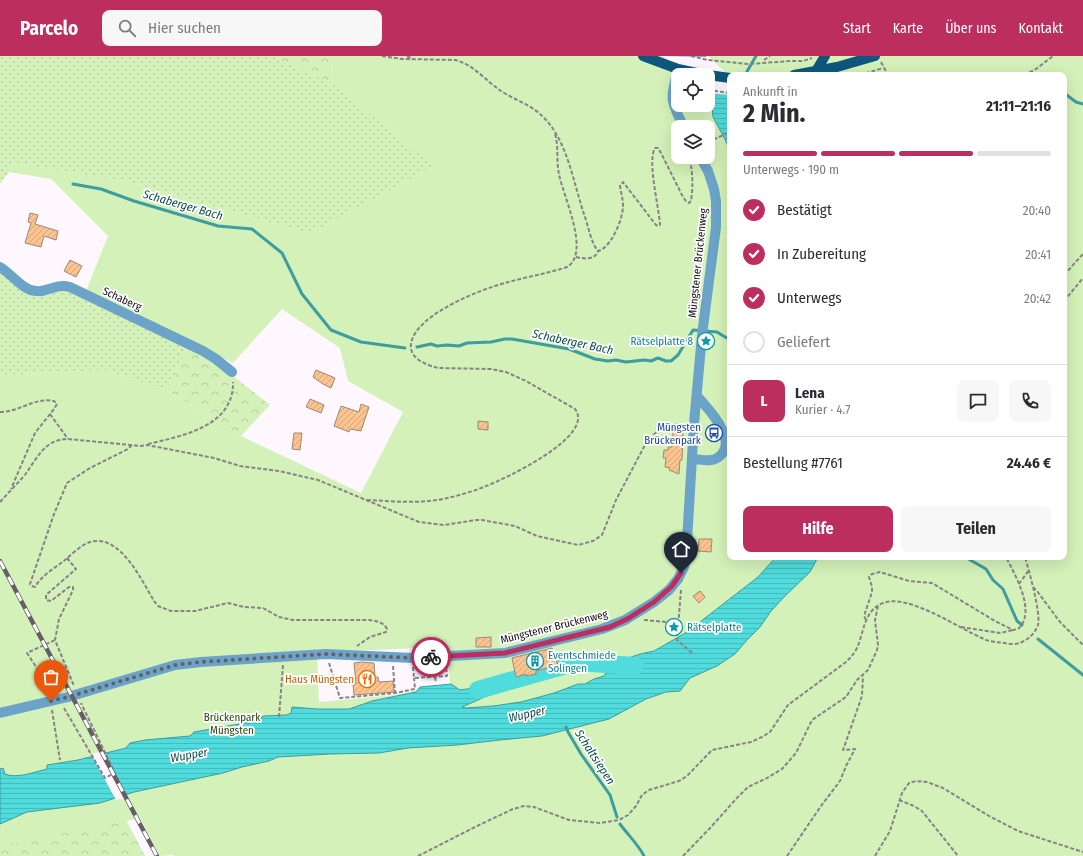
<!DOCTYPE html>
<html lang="de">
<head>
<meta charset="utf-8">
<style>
	body { margin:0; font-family:"Fira Sans Condensed",sans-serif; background:#f7f7f7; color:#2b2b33; height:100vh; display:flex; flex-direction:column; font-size:15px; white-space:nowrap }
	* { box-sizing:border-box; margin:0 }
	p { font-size:13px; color:#7c7c81 }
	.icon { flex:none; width:22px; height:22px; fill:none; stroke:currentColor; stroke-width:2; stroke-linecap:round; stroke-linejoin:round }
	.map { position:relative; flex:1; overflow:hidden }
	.sheet { position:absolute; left:727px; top:16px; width:340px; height:488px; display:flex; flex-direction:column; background:#fff; border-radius:8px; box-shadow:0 4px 16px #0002 }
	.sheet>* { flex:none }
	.buttons { position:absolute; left:671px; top:12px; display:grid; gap:8px }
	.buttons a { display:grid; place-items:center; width:44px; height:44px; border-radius:8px; background:#fff; box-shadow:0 4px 16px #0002; font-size:20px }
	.pin { position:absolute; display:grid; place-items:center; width:34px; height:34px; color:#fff; margin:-41px -17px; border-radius:50% 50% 50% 0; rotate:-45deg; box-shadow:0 0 4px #0007 }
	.pin .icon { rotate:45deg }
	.courier { position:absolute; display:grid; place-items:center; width:40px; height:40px; margin:-20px; border:3px solid #bc2e5d; border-radius:50%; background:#fff; color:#222; box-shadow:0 1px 5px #0007 }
	.head em { font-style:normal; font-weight:700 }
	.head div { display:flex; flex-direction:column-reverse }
	.head { display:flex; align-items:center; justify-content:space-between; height:68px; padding:0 16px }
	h1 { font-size:26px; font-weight:700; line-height:30px }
	.bar { display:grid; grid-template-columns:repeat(4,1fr); gap:6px 4px; align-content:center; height:48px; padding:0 16px }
	.bar i { height:5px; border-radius:3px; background:#e1e1e2 }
	.bar .current { background:#bc2e5d }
	.bar p { grid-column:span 4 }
	.line { display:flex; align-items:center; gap:10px; padding:0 16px; border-top:1px solid #e1e1e2 }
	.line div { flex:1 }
	.round { display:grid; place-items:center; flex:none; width:42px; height:42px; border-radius:8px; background:#f7f7f7 }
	ol { padding:0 16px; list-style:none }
	li { display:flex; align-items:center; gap:12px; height:44px }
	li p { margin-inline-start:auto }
	li .icon { padding:4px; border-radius:50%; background:#bc2e5d; color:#fff; stroke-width:4 }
	li:last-child { color:#7c7c81 }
	li i { width:22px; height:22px; border:2px solid #e1e1e2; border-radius:50% }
	.cta { display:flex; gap:8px; margin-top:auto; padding:8px 16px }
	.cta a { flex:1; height:46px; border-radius:8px; background:#bc2e5d; color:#fff; font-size:16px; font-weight:700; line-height:46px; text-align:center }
	.cta a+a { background:#f7f7f7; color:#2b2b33 }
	header { display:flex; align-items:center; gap:24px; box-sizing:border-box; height:56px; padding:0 20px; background:#bc2e5d; color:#fff }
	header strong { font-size:19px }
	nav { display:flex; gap:22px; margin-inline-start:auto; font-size:14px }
	.search { width:280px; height:36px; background:#f7f7f7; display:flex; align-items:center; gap:10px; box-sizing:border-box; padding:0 14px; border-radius:8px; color:#7c7c81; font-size:15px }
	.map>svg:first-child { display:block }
	.grass { fill:url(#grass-dots) }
	.forest { fill:url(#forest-crowns) }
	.green { fill:#d3f1b8; fill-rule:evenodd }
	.water { fill:url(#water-rules); stroke:#3d9d9f }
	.pier { fill:#fff7fe }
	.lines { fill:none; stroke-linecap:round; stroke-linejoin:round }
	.stream { stroke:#3d9d9f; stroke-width:3 }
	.river { stroke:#50dbdc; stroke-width:18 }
	.building { fill:url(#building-hatch); stroke:#9c8978 }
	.path { stroke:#898289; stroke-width:2; stroke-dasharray:4 2; stroke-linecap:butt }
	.minor { stroke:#6ba4c8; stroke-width:10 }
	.major { stroke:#0d577d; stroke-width:10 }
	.rail-casing { stroke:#655e65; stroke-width:4.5 }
	.rail { stroke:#fff; stroke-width:3; stroke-dasharray:9; stroke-linecap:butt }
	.done { stroke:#655e65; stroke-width:4; stroke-dasharray:0 7.2 }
	.route { stroke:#bc2e5d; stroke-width:5 }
	.labels { text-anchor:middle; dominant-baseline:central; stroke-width:3.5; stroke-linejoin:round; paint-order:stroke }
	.street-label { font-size:11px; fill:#120b12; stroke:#fff }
	.culture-label { font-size:11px; fill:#0d838f; stroke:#fff; text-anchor:start }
	.transit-label { font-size:11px; fill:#164399; stroke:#fff; text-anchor:end }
	.food-label { font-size:11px; fill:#c56008; stroke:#fff; text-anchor:end }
	.park-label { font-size:11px; fill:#2a4307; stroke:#fff }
	.water-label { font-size:12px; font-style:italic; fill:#0e4c4d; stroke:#fff }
</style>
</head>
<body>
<header>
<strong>Parcelo</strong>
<div class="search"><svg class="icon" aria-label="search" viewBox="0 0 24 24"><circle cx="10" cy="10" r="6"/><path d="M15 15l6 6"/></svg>Hier suchen</div>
<nav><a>Start</a><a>Karte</a><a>Über uns</a><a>Kontakt</a></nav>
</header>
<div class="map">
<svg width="1083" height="800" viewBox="0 0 1083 800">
	<defs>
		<pattern id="grass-dots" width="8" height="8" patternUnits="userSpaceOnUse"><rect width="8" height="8" fill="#d3f1b8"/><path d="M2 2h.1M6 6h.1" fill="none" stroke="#b4cd9d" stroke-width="1.8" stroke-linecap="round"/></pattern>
		<pattern id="forest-crowns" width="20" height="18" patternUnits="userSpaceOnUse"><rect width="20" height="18" fill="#d3f1b8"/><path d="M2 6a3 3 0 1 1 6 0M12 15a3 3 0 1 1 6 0" fill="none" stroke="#b4cd9d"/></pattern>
		<pattern id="water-rules" width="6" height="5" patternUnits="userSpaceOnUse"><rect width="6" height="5" fill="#50dbdc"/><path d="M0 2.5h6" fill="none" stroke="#45bbbc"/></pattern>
		<pattern id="building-hatch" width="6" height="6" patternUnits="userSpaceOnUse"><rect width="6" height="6" fill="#fbc38d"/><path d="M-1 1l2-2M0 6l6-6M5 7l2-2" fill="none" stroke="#d6a679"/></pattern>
	</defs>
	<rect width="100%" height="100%" fill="#fff7fe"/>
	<path class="grass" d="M0 0H271L332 27 434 110 310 178 130 126 13 107 9 116 0 128Z
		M0 215 34 240 37 241 53 234 63 233 188 290 166 334 105 314 0 319Z"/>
	<path class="forest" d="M271 0H331L332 27Z
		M188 290 213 304 270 349 241 380 166 334Z
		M115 743 145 800H0V768Z"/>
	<path class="green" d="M331 0H665L678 19V49H708V46L713 51V61L725 83 730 99V501H1064V19H730V24L705 0H1083V800H174L173 799 160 800 140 762 0 790V319L105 314 166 334 241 380 361 437 403 356 348 325 340 292 282 253 233 307 86 235 108 180 51 123 9 116 13 107 130 126 310 178 434 110 332 27ZM678 71H708V101H678ZM448 591 450 628 394 639 319 646 317 596Z"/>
	<path class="water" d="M665 0H705L730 24V96L725 83 713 61 712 51 708 46V19Z
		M776 501H818L810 516 785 540 771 555 760 571 747 584 735 598 717 610 690 622 680 635 666 636 646 643 609 663 542 680 500 684 457 689 408 692 379 697 330 698 278 701 269 705 242 711 223 717 134 736 100 747 27 756 0 768V713L3 712 5 718C17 723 34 716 47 713V709L78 704 126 692 130 687 145 684 190 680 194 676 245 667 264 660 286 659 291 657 292 651 317 653H349L372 645 416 636 420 631 451 628 460 634 501 628 503 633 462 651 466 652 493 650 521 646 554 637 578 628H585L594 623 604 620 611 608 640 598 654 595 687 576 758 521Z
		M596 597H602L611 604 605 613H570V601Z"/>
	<path class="pier" d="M663 0 709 1 730 21V39L708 37V19H682Z
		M104 695 115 717 128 741 116 744 91 698Z"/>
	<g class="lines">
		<path class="stream" d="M745 19 756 0
			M1064 37 1076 46 1083 48
			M73 128 101 133 134 145 218 170 252 173 282 197 302 238 331 274 361 286 405 292
			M417 291 431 288 437 290 447 289 459 290 467 287 491 286 505 283H512L569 293 595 303 608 305 616 304 626 306 644 304 651 305 658 302 666 305H671L678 299 693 274 717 276 725 281 730 283
			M965 501 986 513 993 524 1003 533 1017 565 1022 569
			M1038 583 1083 619
			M566 671 568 676 581 698 610 739 617 761
			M620 768C628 779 638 788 644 800"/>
		<path class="river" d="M478 634 577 606 635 610"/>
	</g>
	<path class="building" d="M30 157 38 159 35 168 58 175 56 184 44 180 41 191 25 187 31 167 28 166Z
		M70 204 82 210 76 221 64 215Z
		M316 314 335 322 331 332 323 328 313 321Z
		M310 343 324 349 321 357 306 351Z
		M361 348 369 351 361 375 350 373 349 376 334 370 341 350 359 356Z
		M478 365 488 366V374L478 373Z
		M673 376 683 377 682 404H680L679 418 669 414 670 412 665 411 666 402H663L664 394H668V391H672Z
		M294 377H302L300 394 292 393Z
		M699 483H712L711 496 698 495Z
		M700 535 705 541 699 547 693 540Z
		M491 581V591H476V582Z
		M552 592 558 609 536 615V618L526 620V618L516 621 512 602Z
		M361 606 374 607 375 621H378L379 626 393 625 394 636 354 639 353 628H356L354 607Z"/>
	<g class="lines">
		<path class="path" d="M382 0 402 3 455 4C473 8 486 25 501 35 513 43 529 48 540 58 567 81 573 126 584 158 588 169 591 187 598 195 611 192 623 163 623 150 623 143 621 137 620 130L623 126 656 169 658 170 660 169C659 151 647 105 655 92H658L659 93 683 141 686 145 689 147 691 145C693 131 693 119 690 105
			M407 0 413 3
			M691 0 708 4 748 8 791 5H803L812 2
			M764 4 770 0
			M881 6 888 19
			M860 19 883 12
			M1024 19 1036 13 1053 0
			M708 34 730 37
			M708 86 730 76
			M576 201C585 203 594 204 598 196
			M1064 219 1083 198
			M1064 245 1083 222
			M0 356C20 356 34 341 54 345L57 348 54 353 35 377 11 433
			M50 358 68 383
			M148 388C181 380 234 371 233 326
			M132 389 128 393 90 412 67 427 54 458 30 528 32 530 35 531C42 519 55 512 65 504 72 498 81 489 90 486 120 477 142 525 154 545L158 550 171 555H195L228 547 244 551 263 552 279 561 293 564H369C376 565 384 566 387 573L386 576 370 581 357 590
			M367 444C392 445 418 448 443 443 457 440 472 436 486 430 505 423 596 380 575 353L526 325 506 316 491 313 438 312C427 309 409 303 411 288 415 259 479 234 505 227 525 221 546 218 567 211 591 197 563 140 559 118 556 105 559 91 555 78
			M0 446C8 437 16 429 24 420 37 403 44 383 68 383L141 390 147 389 214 402 240 410 279 415 318 424 419 466 444 469 476 464H482L515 470 537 480 578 489 593 485 602 479 616 444 646 387 664 368 686 369
			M67 502 76 513 46 539V544L51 545 69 531H73V534L59 563 55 584 74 630
			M1019 528 1029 514
			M1033 531 1037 535 1060 566 1083 589
			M681 534 677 584 692 597
			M644 564 678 567
			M866 564 864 560 872 536V531L869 521 872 518 880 516 909 525 932 527 995 565 1013 574 1018 573C1037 556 1015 519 1006 501
			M961 571 1000 577 1013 574
			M329 607 340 642 395 637 415 633 414 622
			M393 610 395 637
			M413 611 414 622 447 620 446 610
			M435 621 436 627
			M52 635 27 597 55 584
			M64 652 105 722 115 717 81 647
			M52 654 60 704
			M279 661 283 609
			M899 744 914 750 922 755 958 800
			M418 800 477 770 513 753 524 750 534 751 569 764 600 767 619 764 628 759 636 750 642 739 649 734 679 725 687 720 712 694 751 686 762 681 770 676 788 649 846 606C850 602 854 598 857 592 864 576 864 554 883 547 908 537 960 573 984 583 990 586 997 586 1004 587 1010 588 1016 589 1022 586 1029 583 1035 577 1038 569 1041 557 1029 515 1025 501
			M683 800 711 771 736 743 748 731 767 722 782 713 796 697 812 664 846 641 857 624 868 614 877 594 878 589 875 564 878 550
			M787 800 821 750 840 725 846 710 855 693 843 694 862 640 863 620
			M875 800 890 775 902 737 909 727 916 725 927 726 943 732 989 760 1018 775 1083 796"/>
		<path class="minor" d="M678 13C671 43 669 43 684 71
			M0 211C12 218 22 234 36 235 48 237 54 227 70 231L203 295 216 303 232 316
			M693 403C699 403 705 405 711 404 716 404 719 401 722 398 736 382 708 352 697 340
			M0 657 68 641 175 609 201 606 326 598 413 602 505 597 602 573 625 564 654 546 669 534 678 523 684 511 686 502 694 368 702 279 716 171V145L714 133 708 115 700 101"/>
		<path class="major" d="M643 0 678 13 706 19
			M816 15 825 0
			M708 19 730 22
			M794 19 837 11 875 0"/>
		<g class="rail-casing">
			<path id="rail" d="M0 505 157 800"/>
		</g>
		<use href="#rail" class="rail"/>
	</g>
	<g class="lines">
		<path class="done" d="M51 645 68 641 175 609 201 606 326 598 413 602 431 601"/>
		<path class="route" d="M431 601 505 597 610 571 629 562 654 546 672 530 681 517"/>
	</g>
	<defs>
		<g id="sight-ring" transform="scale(0.9)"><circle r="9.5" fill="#fff" stroke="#0f9aa8" stroke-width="1.5"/><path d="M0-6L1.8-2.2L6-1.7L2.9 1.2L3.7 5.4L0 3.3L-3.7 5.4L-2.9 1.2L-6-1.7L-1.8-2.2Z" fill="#0f9aa8"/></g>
		<g id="bus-ring" transform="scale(0.9)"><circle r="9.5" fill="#fff" stroke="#1a4fb4" stroke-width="1.5"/><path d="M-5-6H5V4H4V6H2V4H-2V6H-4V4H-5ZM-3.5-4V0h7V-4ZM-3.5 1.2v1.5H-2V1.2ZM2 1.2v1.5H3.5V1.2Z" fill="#1a4fb4"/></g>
		<g id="building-ring" transform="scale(0.9)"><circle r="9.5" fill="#fff" stroke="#0f9aa8" stroke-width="1.5"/><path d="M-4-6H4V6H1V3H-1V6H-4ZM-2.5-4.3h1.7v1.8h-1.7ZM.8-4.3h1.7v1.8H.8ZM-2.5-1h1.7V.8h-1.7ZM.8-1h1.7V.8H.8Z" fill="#0f9aa8"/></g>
		<g id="restaurant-ring" transform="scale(0.9)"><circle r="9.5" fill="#fff" stroke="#e8710a" stroke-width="1.5"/><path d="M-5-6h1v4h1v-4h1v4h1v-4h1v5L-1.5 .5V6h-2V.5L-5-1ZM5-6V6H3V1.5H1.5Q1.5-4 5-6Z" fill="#e8710a"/></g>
	</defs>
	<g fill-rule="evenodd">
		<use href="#sight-ring" x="706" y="285"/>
		<use href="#bus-ring" x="714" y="377"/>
		<use href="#sight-ring" x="674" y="571"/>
		<use href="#building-ring" x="535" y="605"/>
		<use href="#restaurant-ring" x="367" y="623"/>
	</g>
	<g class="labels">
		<g class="street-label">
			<text transform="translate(698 207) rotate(-84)">Müngstener Brückenweg</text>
			<text transform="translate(122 243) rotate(25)">Schaberg</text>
			<text transform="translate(554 571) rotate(-14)">Müngstener Brückenweg</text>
		</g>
		<g class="culture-label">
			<text x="693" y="285" text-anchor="end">Rätselplatte 8</text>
			<text x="687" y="571">Rätselplatte</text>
			<text x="548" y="599">Eventschmiede<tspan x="548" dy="13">Solingen</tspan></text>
		</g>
		<g class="transit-label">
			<text x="701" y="371">Müngsten<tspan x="701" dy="13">Brückenpark</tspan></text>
		</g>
		<g class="food-label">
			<text x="354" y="623">Haus Müngsten</text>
		</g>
		<g class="park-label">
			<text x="232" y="661">Brückenpark<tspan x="232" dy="13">Müngsten</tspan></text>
		</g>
		<g class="water-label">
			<text transform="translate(183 149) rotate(16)">Schaberger Bach</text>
			<text transform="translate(573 286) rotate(12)">Schaberger Bach</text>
			<text transform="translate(527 658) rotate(-13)">Wupper</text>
			<text transform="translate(189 699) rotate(-10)">Wupper</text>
			<text transform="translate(595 701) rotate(57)">Schaltsiepen</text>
		</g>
	</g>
</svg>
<div class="buttons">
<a><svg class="icon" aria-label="locate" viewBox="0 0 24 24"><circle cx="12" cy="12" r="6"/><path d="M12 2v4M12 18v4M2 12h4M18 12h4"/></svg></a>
<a><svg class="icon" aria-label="layers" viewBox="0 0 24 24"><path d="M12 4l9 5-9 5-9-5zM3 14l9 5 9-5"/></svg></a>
</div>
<div class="pin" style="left:51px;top:645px;background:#ea580c"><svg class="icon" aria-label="bag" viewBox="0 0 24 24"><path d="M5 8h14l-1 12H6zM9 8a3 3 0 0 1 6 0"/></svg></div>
<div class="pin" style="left:681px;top:517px;background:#1f2937"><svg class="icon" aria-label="home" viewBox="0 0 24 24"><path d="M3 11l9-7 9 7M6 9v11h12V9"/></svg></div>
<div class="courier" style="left:431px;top:601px"><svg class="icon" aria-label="bike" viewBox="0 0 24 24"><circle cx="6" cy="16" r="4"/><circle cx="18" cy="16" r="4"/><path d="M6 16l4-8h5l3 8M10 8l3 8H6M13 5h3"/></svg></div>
<section class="sheet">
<div class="head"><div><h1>2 Min.</h1><p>Ankunft in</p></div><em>21:11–21:16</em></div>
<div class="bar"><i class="current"></i><i class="current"></i><i class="current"></i><i></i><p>Unterwegs · 190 m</p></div>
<ol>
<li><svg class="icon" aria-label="check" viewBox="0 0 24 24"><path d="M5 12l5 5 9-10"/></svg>Bestätigt<p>20:40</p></li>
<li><svg class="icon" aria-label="check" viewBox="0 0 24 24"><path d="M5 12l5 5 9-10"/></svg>In Zubereitung<p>20:41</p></li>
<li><svg class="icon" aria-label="check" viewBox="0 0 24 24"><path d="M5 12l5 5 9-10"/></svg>Unterwegs<p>20:42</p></li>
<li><i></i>Geliefert</li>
</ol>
<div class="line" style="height:72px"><b class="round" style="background:#bc2e5d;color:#fff">L</b><div><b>Lena</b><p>Kurier · 4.7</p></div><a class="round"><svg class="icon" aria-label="chat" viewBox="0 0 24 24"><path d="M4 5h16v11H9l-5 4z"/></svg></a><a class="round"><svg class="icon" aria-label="phone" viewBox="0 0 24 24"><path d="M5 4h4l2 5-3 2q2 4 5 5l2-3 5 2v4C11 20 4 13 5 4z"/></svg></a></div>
<div class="line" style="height:52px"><div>Bestellung #7761</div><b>24.46 €</b></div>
<div class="cta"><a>Hilfe</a><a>Teilen</a></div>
</section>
</div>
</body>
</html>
